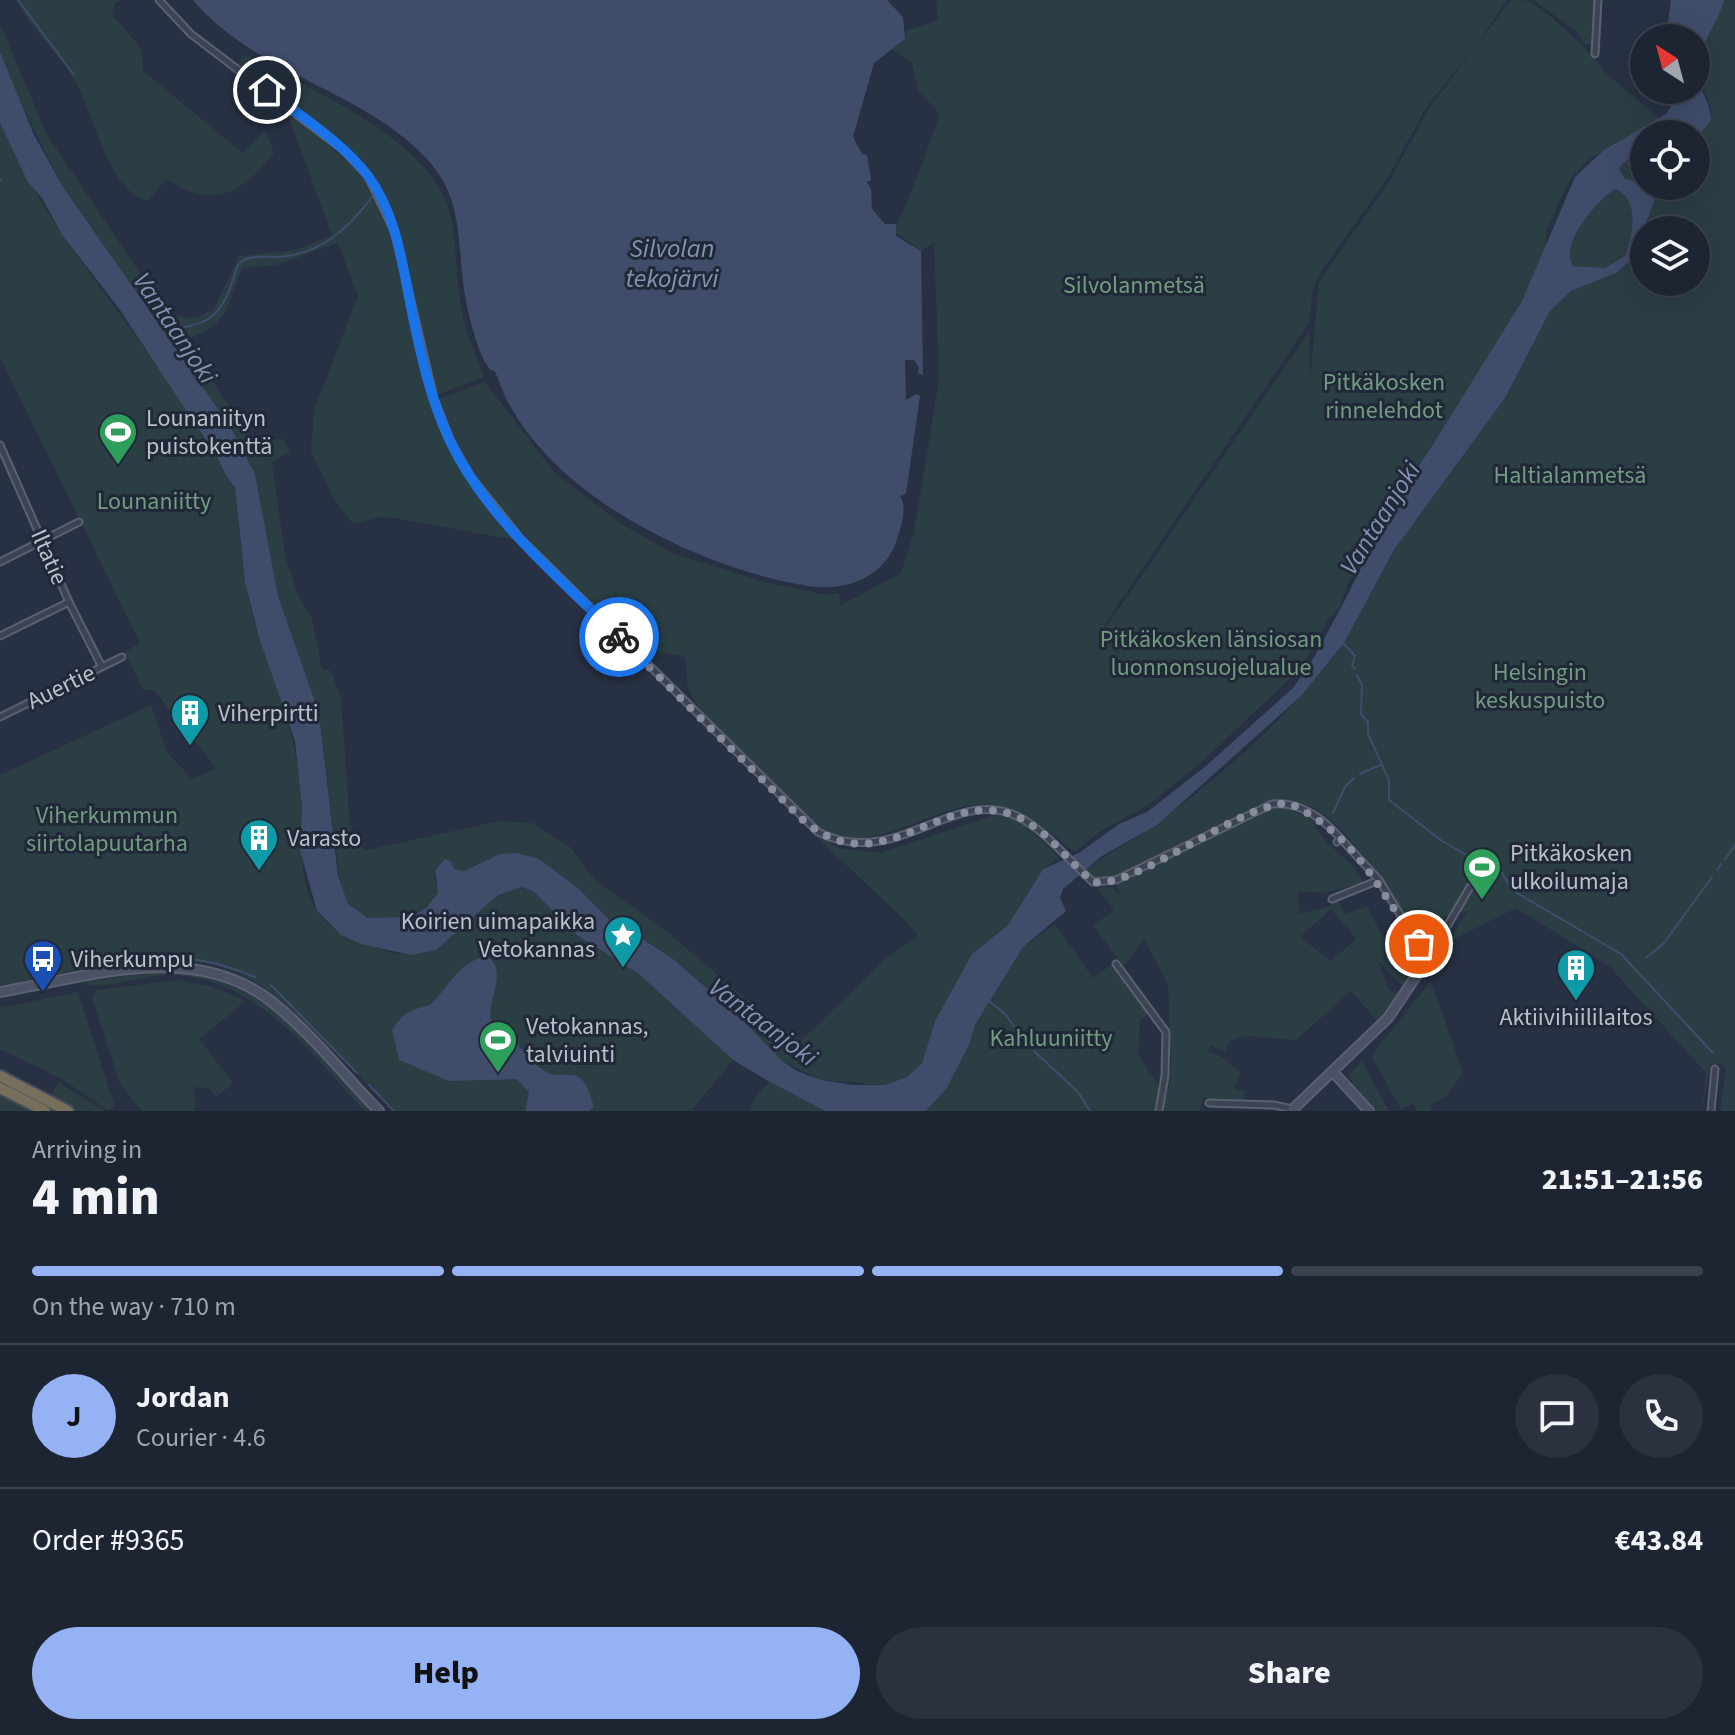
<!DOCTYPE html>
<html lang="en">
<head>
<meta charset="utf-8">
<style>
	body { margin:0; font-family:"Source Sans 3",sans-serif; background:#2b313e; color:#f1f3f6; height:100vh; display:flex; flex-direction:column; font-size:30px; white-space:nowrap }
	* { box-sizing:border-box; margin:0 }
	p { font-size:26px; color:#a1a5ac }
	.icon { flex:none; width:44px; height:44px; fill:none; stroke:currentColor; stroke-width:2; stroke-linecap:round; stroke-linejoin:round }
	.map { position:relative; height:1111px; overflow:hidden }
	.sheet { display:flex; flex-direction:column; background:#1e2532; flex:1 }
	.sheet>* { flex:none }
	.needle { width:52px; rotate:324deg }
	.tools { position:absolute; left:1630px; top:24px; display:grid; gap:16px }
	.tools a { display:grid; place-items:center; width:80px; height:80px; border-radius:50%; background:#1e2532; box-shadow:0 8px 32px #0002,0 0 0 2px #3c424d; font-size:40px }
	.pin { position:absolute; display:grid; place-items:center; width:68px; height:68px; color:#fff; margin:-34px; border:4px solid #fff; border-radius:50%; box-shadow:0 2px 8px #0007 }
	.courier { position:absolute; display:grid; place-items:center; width:80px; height:80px; margin:-40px; border:6px solid #1a73e8; border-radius:50%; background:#fff; color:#222; box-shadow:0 2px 10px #0007 }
	.headline em { font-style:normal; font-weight:800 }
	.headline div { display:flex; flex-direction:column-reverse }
	.headline { display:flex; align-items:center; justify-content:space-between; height:136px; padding:0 32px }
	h1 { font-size:52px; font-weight:800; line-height:60px }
	.bar { display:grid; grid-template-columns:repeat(4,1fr); gap:12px 8px; align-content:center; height:96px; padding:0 32px }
	.bar i { height:10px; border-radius:6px; background:#3c424d }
	.bar .current { background:#95b2f5 }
	.bar p { grid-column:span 4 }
	.line { display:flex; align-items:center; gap:20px; padding:0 32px; border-top:2px solid #3c424d }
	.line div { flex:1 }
	.round { display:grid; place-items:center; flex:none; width:84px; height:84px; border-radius:42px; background:#2b313e }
	.button { display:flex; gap:16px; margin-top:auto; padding:16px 32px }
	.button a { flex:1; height:92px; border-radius:48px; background:#95b2f5; color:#111; font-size:32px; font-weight:800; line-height:92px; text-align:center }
	.button a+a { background:#2b313e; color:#f1f3f6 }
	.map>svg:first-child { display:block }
	.green { fill:#2a3e44; fill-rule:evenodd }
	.water { fill:#3f4d6b; fill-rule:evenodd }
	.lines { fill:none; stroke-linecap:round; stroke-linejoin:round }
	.stream { stroke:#3f4d6b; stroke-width:2 }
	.street-casing { stroke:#5b6170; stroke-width:9 }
	.secondary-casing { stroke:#5b6170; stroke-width:12 }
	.highway-casing { stroke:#474e5d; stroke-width:14 }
	.street { stroke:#3c4352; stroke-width:5 }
	.secondary { stroke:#4b5265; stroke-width:8 }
	.highway { stroke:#786f5a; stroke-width:10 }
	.done { stroke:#878d9c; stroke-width:8; stroke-dasharray:0 14.4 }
	.route { stroke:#1a73e8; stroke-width:10 }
	.labels { text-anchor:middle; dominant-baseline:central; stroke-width:6; stroke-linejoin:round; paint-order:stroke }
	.park-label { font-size:24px; fill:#729c7f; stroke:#212838 }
	.poi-label { font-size:24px; fill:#babfcc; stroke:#212838; text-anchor:start }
	.street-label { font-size:24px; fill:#babfcc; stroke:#212838 }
	.water-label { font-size:26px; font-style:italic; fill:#8292b2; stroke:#212838 }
</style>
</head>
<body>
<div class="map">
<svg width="1735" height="1111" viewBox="0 0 1735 1111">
	<rect width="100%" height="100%" fill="#283143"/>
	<path class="green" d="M16 0H123L115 3 112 15 142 49 143 71 243 153 265 130 274 153C244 192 212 211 167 179L147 201C108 191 94 113 75 81 58 52 32 30 16 0Z
		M936 0H1507L1478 43 1426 108 1388 177 1320 273 1313 289 1309 323 1104 625 1105 629 1309 332 1310 378 1319 282 1389 182 1429 108 1511 0C1517 0 1525 0 1530 2 1546 10 1596 56 1605 72L1662 121 1644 134 1589 158 1569 181 1546 231V250L1529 289 1433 447 1406 479 1362 548 1339 608 1328 620 1302 667 1316 678 1344 643 1394 550 1505 398 1550 311 1571 291 1616 273 1632 259 1660 186H1696V139L1711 119V110L1698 75 1703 49 1724 0H1735V1111H1720L1726 1068 1721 1063 1710 1065 1702 1111 1706 1073 1609 966 1516 908 1448 942 1467 911 1445 915 1435 934 1423 942C1395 905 1346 814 1301 803L1295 811 1313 820C1321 848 1353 855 1363 883L1324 893 1298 891 1299 914 1330 906 1337 899 1345 914 1367 906 1388 947 1412 939 1422 960 1405 988 1379 962 1388 989 1399 995 1380 1024 1351 991 1296 1040 1246 1036 1230 1041 1225 1051 1211 1045 1208 1052 1222 1057 1241 1073 1234 1089 1245 1091 1244 1101H1219L1203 1097 1200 1111H1163L1171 1075 1168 984 1144 939 1124 966 1093 926 1114 910 1096 886 1113 888 1123 898 1112 879 1099 882 1086 870C1108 851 1136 841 1158 823 1203 789 1280 726 1311 681L1298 671 1205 759 1150 804 1099 832 1075 852C1051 834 1022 806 987 808L988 804C942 804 906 834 860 838 843 840 823 831 809 821 785 801 694 712 688 687 686 678 687 666 685 657L651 650 610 610 588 602 501 510 477 479 447 426 437 400 485 382 555 473 620 523 674 554 768 583 827 595 839 593 841 605 901 573 914 532 939 380 934 242 921 251 894 231C911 194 926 154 940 114L919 92 912 63 892 49 905 39 906 30 926 25 938 18ZM1644 230H1696V282H1644ZM1331 909 1356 939 1331 961 1300 937Z
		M1533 0H1594L1592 43 1585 45 1575 30Z
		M0 24 47 135 163 307C180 322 196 320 214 309L239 256 297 250 332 235 285 107 353 167 358 168 386 213 416 345 442 431 474 488 515 540 383 516 353 524 334 499 311 451 314 410 358 296 338 243 276 265 242 268C225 309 232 323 184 340L247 432 255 440 283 439 290 451 272 463 285 556 297 593 312 619 322 669 331 671 341 698 350 827 358 846 367 850 499 821 532 823 570 847 594 879 665 930 773 1022 802 1040 886 958 918 936 907 922 808 829 838 848 881 853 995 815 1018 819 1059 857 1043 869 1008 925 972 954 935 1021 922 1062 907 1077 885 1085 821 1080 782 1061 740 1017 673 959 632 932 613 924 539 859 500 854 464 871 454 869 452 864 434 874 438 893 426 908 411 917 380 920 361 916 348 904 341 892 319 713 278 596 255 474 230 426 63 187 17 96 0 52Z
		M244 54C306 88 428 137 449 210 458 241 455 276 461 307 465 331 476 355 484 377L436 395 425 361 398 231 386 202 354 157 237 66Z
		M0 123C19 161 39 201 63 236 110 304 163 367 204 439 219 453 220 471 235 487 240 538 243 589 259 638 279 698 296 731 301 796 304 832 296 877 316 910 337 941 367 943 399 955L470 919 498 895 521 887 534 892 578 936 639 974 733 1060 691 1111H394C354 1072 315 1028 271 993 196 932 85 971 0 986V775L151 705 167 752 192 779 216 768 154 690H143L125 652 140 643 0 357Z
		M1638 149H1644V172L1637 183 1625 179 1619 169Z
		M1615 189C1640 199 1633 234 1625 256L1605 268 1573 266C1559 243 1597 201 1615 189Z
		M1055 924 1093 978 1111 965 1149 1014 1140 1020 1138 1055 1160 1088 1156 1111H926L951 1079 969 1045 975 1025 1023 947Z
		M158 971C260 970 308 1044 372 1111H365C310 1054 257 976 169 975 142 975 111 989 85 985L87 982Z
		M177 980 210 986 246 1001 199 1039 233 1083 216 1097 210 1089 194 1087 195 1111H142L120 1084 92 997 97 990Z
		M1431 981 1463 1073 1447 1096 1431 1105 1432 1111H1417L1413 1104 1401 1109 1371 1056Z
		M78 992 115 1107 108 1110 60 1078 0 1049V1008Z
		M1362 1061 1389 1111H1374L1348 1084 1353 1081 1348 1076Z
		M58 1082 104 1111H77L52 1095Z
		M770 1082 825 1111H749L757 1094Z
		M0 1095 31 1111H0Z"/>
	<path class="water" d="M193 0H887L903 17 905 39 874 63 853 137 862 154 867 155 871 180 867 182 871 189 872 209 885 224H896V236L921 251 923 375 918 374 919 368 914 360H905L906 400 916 394 920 396 906 494 900 496C907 506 902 524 898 536 887 577 847 592 808 586 695 568 534 488 497 376 494 368 494 373 489 368 478 353 471 324 467 306 455 252 468 202 426 158 361 89 255 74 193 0Z
		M1671 0H1724C1717 26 1696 48 1699 78 1700 93 1711 103 1711 120L1696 139V134H1644V149L1632 154 1619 169 1625 179 1640 182 1644 172V186H1660L1632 259 1616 273 1571 291 1550 311 1505 398 1394 550 1344 643 1301 696 1157 825 1102 856 1063 889 1060 898 1066 911 1023 947 975 1025 969 1045 946 1089 926 1111H825L770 1082 733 1060 639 974 578 936 534 892 522 887 498 895 436 950 411 955 361 944 341 935 317 911 300 850 302 807 295 741 259 638 245 582 235 487C220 471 219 453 205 439L118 307 62 235 42 198 28 182 0 123V52L34 135 63 187 230 426 255 474 278 596 319 713 338 876 348 904 368 918 411 917 426 908 438 893 435 870 445 859 451 861 454 869 464 871 500 854 516 853 539 859 579 889 613 924 632 932 673 959 740 1017 782 1061 797 1071 821 1080 853 1085H885L907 1077 922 1063 935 1021 972 954 1008 925 1043 869 1079 853 1119 824 1147 812 1206 766 1293 688 1313 659 1344 602 1371 548 1376 525 1429 451 1522 301 1575 177 1604 150 1666 114 1672 105 1674 90H1696V38H1666ZM1615 189C1640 199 1633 234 1625 256L1605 268 1573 266C1559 243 1597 201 1615 189Z
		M490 958C508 976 484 1005 492 1022 495 1028 501 1029 506 1033 521 1045 533 1067 551 1074 560 1077 572 1072 580 1078 588 1084 590 1097 594 1106L589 1111H525L529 1092 517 1079 449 1081 399 1060 392 1030C403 1012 411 1010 430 1005 447 990 463 954 490 958Z"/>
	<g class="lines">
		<path class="stream" d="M18 0 74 75
			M0 180 1 179
			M163 329C207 326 220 320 234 277 236 271 236 265 242 261 250 255 268 257 278 257 321 254 347 230 372 197
			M1343 643 1355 656 1352 665 1355 669
			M1357 675 1362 685 1361 714 1368 722V734L1389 780V800L1442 841 1481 863
			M1360 774 1380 765
			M1333 813 1345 787 1354 778
			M1725 859 1735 845
			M1487 865 1502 873 1512 890 1621 954 1713 1053
			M1717 870 1721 864
			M1646 958 1664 943 1712 877
			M83 968C152 956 187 949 255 977
			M271 985 357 1073
			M988 1000 1005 1014 1029 1046
			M1034 1051 1078 1092 1090 1111
			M369 1085 394 1111"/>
		<g class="street-casing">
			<path id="street" d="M159 0 191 34 342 149 368 176 395 233 434 398 451 442 471 477 521 539 818 832C897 872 954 784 1019 817 1047 832 1069 861 1093 882L1116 880 1272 804C1299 801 1323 818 1341 839
				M1595 54 1598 0
				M0 445 69 602 102 667
				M0 562 79 522
				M0 636 69 602
				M0 717 122 657
				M1337 842 1341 839 1379 880 1415 939 1431 954 1470 887
				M1332 899 1379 880
				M1116 964 1166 1032 1165 1076 1159 1111
				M1209 1103 1274 1105 1292 1109
				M1711 1111 1715 1069"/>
		</g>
		<g class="secondary-casing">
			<path id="secondary" d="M0 992C88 977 194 940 272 1002 311 1033 344 1075 379 1111
				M1333 1072 1369 1111
				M1291 1111 1388 1018 1431 954"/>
		</g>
		<g class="highway-casing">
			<path id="highway" d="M0 1076 68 1111
				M0 1088 45 1111"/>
		</g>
		<use href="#street" class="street"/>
		<use href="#secondary" class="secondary"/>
		<use href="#highway" class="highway"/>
	</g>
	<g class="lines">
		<path class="done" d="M619 637 803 820C882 887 938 788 1013 815 1044 826 1068 861 1093 882 1135 890 1235 805 1289 803 1358 836 1376 888 1419 944"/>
		<path class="route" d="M267 90C301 117 342 142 368 176 396 214 402 262 411 307 420 352 430 399 450 441 487 519 559 577 619 637"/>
	</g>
	<defs>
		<g id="stadium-pin" transform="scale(2)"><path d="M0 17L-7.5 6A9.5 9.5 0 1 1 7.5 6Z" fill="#2e9e5b" stroke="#212838"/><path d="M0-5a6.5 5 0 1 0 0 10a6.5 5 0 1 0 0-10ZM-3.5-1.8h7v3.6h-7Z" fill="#fff"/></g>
		<g id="building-pin" transform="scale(2)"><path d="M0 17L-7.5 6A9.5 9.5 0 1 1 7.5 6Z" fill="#0f9aa8" stroke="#212838"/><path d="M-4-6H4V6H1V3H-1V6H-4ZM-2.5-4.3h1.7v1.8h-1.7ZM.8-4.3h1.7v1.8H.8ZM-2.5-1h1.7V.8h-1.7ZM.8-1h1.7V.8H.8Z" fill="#fff"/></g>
		<g id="sight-pin" transform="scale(2)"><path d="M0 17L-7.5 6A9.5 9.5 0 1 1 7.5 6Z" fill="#0f9aa8" stroke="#212838"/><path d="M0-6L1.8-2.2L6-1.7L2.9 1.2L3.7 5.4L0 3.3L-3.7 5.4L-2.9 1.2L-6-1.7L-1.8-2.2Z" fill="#fff"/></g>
		<g id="bus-pin" transform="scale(2)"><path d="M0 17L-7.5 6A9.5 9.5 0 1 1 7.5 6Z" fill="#1a4fb4" stroke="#212838"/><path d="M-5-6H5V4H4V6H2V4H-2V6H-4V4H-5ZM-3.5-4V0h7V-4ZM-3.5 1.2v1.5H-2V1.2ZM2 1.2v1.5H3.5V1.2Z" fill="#fff"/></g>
	</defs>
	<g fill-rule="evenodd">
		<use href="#stadium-pin" x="118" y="432"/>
		<use href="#building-pin" x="190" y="713"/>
		<use href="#building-pin" x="259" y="838"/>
		<use href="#stadium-pin" x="1482" y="867"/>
		<use href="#sight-pin" x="623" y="935"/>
		<use href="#bus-pin" x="43" y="959"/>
		<use href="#building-pin" x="1576" y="968"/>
		<use href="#stadium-pin" x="498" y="1040"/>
	</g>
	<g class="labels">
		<g class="park-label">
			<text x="1134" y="285">Silvolanmetsä</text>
			<text x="1384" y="382">Pitkäkosken<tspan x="1384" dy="28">rinnelehdot</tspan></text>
			<text x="1570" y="475">Haltialanmetsä</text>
			<text x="154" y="501">Lounaniitty</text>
			<text x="1211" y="639">Pitkäkosken länsiosan<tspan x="1211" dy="28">luonnonsuojelualue</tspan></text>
			<text x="1540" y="672">Helsingin<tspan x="1540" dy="28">keskuspuisto</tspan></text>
			<text x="107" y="815">Viherkummun<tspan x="107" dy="28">siirtolapuutarha</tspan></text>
			<text x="1051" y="1038">Kahluuniitty</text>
		</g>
		<g class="poi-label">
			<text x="146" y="418">Lounaniityn<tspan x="146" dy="28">puistokenttä</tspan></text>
			<text x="218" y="713">Viherpirtti</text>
			<text x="287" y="838">Varasto</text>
			<text x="1510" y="853">Pitkäkosken<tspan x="1510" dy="28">ulkoilumaja</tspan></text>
			<text x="595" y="921" text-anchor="end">Koirien uimapaikka<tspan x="595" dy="28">Vetokannas</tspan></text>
			<text x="71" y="959">Viherkumpu</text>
			<text x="1576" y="1017" text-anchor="middle">Aktiivihiililaitos</text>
			<text x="526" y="1026">Vetokannas,<tspan x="526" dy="28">talviuinti</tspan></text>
		</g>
		<g class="street-label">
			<text transform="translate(49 557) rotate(66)">Iltatie</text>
			<text transform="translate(61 687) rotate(-26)">Auertie</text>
		</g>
		<g class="water-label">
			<text x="672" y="248">Silvolan<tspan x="672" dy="30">tekojärvi</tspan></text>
			<text transform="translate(175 328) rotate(56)">Vantaanjoki</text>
			<text transform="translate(1380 518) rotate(-58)">Vantaanjoki</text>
			<text transform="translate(763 1022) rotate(37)">Vantaanjoki</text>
		</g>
	</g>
</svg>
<div class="tools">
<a><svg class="needle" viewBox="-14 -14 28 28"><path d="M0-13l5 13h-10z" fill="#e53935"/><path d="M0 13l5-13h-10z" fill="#a1a5ac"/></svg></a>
<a><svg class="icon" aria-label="locate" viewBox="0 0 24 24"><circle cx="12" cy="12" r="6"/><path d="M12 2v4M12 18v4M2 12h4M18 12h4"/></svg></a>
<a><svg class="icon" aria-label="layers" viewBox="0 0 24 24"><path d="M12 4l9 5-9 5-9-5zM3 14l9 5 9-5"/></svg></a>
</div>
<div class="pin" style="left:1419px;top:944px;background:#ea580c"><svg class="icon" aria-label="bag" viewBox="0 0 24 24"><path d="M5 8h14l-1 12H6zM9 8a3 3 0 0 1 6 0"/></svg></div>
<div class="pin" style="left:267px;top:90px;background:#1f2937"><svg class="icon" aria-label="home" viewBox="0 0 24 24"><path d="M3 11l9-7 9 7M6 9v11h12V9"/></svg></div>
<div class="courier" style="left:619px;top:637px"><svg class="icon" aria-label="bike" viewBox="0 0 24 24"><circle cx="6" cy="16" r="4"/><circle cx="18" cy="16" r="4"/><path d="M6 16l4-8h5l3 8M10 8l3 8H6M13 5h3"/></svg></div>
</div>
<section class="sheet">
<div class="headline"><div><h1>4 min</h1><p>Arriving in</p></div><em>21:51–21:56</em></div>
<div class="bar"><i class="current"></i><i class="current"></i><i class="current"></i><i></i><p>On the way · 710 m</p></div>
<div class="line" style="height:144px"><b class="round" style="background:#95b2f5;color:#111">J</b><div><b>Jordan</b><p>Courier · 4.6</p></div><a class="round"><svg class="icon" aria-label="chat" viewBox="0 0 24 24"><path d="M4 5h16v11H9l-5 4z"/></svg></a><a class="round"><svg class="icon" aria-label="phone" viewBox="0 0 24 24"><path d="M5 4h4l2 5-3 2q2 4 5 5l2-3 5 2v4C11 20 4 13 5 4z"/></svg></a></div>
<div class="line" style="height:104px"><div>Order #9365</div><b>€43.84</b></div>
<div class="button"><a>Help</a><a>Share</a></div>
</section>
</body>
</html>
